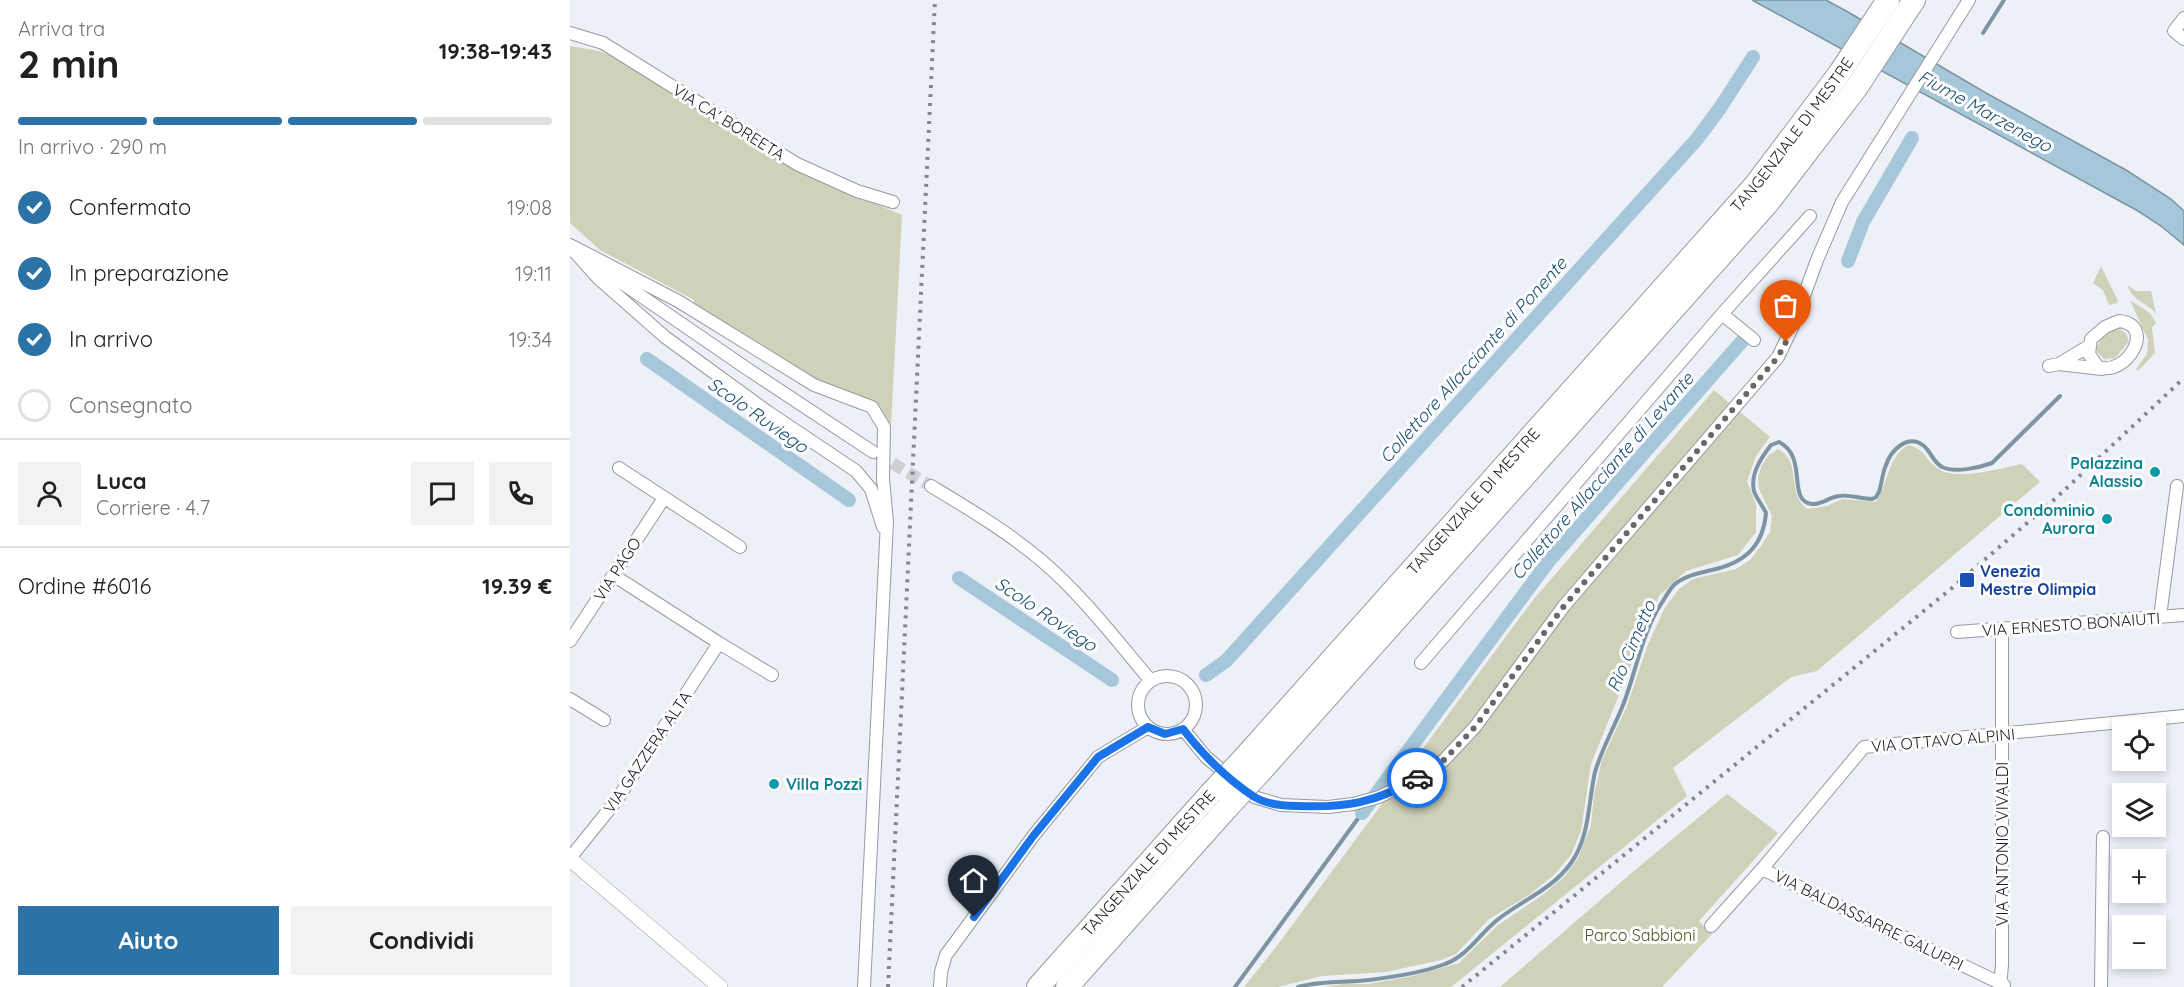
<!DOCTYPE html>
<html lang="it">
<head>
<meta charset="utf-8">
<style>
	body { margin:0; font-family:Quicksand,sans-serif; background:#f2f2f2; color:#202124; height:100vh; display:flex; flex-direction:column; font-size:22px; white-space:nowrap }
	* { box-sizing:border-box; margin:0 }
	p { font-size:20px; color:#757577 }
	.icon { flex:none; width:33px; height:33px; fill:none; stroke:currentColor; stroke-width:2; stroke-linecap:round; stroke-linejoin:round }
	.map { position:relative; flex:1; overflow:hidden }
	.drawer { display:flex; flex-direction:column; background:#fff; width:570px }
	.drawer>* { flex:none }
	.tools { position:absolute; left:1542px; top:717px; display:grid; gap:12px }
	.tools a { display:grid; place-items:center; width:54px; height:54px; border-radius:0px; background:#fff; box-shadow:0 3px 9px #0003; font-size:30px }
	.pin { position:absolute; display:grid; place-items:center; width:51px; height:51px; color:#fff; margin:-62px -26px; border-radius:50% 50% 50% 0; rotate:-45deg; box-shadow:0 0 6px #0007 }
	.pin .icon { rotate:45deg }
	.courier { position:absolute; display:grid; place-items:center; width:60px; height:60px; margin:-30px; border:4px solid #1a73e8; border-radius:50%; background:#fff; color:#222; box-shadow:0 2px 8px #0007 }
	.headline em { font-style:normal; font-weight:700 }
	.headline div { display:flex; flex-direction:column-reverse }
	.headline { display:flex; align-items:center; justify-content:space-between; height:102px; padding:0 18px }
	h1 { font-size:39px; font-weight:700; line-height:45px }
	.bar { display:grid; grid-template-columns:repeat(4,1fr); gap:9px 6px; align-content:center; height:72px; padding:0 18px }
	.bar i { height:8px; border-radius:4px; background:#e0e0e0 }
	.bar .on { background:#2b72a6 }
	.bar p { grid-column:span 4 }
	.line { display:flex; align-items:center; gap:15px; padding:0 18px; border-top:2px solid #e0e0e0 }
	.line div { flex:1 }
	.round { display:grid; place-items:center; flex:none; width:63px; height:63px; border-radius:0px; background:#f2f2f2 }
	ol { padding:0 18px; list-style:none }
	li { display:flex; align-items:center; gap:18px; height:66px }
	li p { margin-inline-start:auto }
	li .icon { padding:6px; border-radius:50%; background:#2b72a6; color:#fff; stroke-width:4 }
	li:last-child { color:#757577 }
	li i { width:33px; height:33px; border:3px solid #e0e0e0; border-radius:50% }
	.cta { display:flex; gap:12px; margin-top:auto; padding:12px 18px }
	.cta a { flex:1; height:69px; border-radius:0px; background:#2b72a6; color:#fff; font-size:24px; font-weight:700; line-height:69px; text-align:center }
	.cta a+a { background:#f2f2f2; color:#202124 }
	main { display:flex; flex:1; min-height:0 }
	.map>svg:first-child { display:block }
	.green { fill:#cfd1b9 }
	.water { fill:#a6c6d9; stroke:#7d94a2; stroke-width:1.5 }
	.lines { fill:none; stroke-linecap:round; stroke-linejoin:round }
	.stream { stroke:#7d94a2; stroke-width:4 }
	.canal { stroke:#a6c6d9; stroke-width:14 }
	.minor-tunnel { stroke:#ced0d6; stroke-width:12; stroke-dasharray:12 6; stroke-linecap:butt }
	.minor-casing { stroke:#989aa0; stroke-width:14 }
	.tertiary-casing { stroke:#989aa0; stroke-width:16 }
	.motorway-casing { stroke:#989aa0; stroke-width:24 }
	.minor { stroke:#fff; stroke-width:12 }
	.tertiary { stroke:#fff; stroke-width:15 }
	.motorway { stroke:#fff; stroke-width:22 }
	.rail { stroke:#84868b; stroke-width:4; stroke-dasharray:3 6; stroke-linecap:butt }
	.motorway-bridge-casing { stroke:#989aa0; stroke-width:24; stroke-linecap:butt }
	.motorway-bridge { stroke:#fff; stroke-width:22 }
	.done { stroke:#66686c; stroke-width:6; stroke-dasharray:0 10.8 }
	.route { stroke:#1a73e8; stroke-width:8 }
	.culture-dot { fill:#0f9aa8; stroke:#fdfdff; stroke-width:2 }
	.transit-dot { fill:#1a4fb4; stroke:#fdfdff; stroke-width:2 }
	.labels { text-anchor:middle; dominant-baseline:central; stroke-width:6; stroke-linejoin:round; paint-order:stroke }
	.street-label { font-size:16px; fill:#1d1e21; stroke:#fdfdff }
	.culture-label { font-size:16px; font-weight:bold; fill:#0d838f; stroke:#fdfdff; text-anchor:end }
	.transit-label { font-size:16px; font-weight:bold; fill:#164399; stroke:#fdfdff; text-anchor:start }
	.park-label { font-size:16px; fill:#52541f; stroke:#fdfdff }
	.water-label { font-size:18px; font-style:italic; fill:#1c526f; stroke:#fdfdff }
</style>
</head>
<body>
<main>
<section class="drawer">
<div class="headline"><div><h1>2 min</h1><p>Arriva tra</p></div><em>19:38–19:43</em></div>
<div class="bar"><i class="on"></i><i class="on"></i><i class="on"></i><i></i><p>In arrivo · 290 m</p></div>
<ol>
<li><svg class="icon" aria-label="check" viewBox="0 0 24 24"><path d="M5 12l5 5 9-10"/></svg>Confermato<p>19:08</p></li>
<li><svg class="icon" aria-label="check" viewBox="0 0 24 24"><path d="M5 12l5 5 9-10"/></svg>In preparazione<p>19:11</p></li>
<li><svg class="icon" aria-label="check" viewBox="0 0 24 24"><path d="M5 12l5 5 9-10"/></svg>In arrivo<p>19:34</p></li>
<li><i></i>Consegnato</li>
</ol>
<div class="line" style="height:108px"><a class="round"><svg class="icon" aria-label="person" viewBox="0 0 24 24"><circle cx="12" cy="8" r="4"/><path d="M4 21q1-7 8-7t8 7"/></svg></a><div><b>Luca</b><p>Corriere · 4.7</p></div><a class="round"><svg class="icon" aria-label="chat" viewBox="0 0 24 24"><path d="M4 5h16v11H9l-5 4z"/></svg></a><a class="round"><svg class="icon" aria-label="phone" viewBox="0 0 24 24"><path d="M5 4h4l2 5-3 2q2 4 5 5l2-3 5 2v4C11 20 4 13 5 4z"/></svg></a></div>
<div class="line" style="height:78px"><div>Ordine #6016</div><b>19.39 €</b></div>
<div class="cta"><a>Aiuto</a><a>Condividi</a></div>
</section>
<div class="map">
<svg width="1614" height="987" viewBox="0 0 1614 987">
	<rect width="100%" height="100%" fill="#edf0f6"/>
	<path class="green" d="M0 46 29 51 55 61 222 168 332 215 321 427 313 412 301 401 284 393 257 386 124 305V300L30 250 0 223Z
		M1531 266 1548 301 1547 303 1539 305 1533 290 1523 283Z
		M1557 285 1566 291H1581L1586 314C1575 300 1566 305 1557 285Z
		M1560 300 1580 313 1586 323 1582 327 1585 353 1568 371 1566 369 1577 354 1578 340Z
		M1544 329C1553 328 1559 334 1558 343L1545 358 1534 359 1527 352C1526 341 1535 335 1544 329Z
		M1144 390 1200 437 1186 456 1177 481 1186 505V532L1168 555 1116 571 1089 596 1021 764 1011 831 1001 855 985 874 959 895 919 919 886 954 871 960 816 972 752 976 708 987H674L706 947 963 600Z
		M1338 445C1356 449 1354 459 1367 468 1385 482 1431 468 1452 464L1470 482 1247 671 1221 677 1103 768 1117 796 881 987H753L773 984H798L843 976 889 963 928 925 974 894 995 876 1008 858 1021 825 1024 795 1032 760 1057 706 1077 647 1094 609 1109 589 1123 579 1166 569 1180 560 1191 546 1200 532 1202 516 1189 489 1188 477 1192 465 1199 455 1208 449C1233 461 1215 495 1238 509L1257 506 1272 499 1306 502C1319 482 1317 458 1338 445Z
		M1157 794 1208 833 1129 921 1142 934 1092 987H930L1065 870Z"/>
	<path class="water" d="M1182 0H1256L1278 12 1416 93 1556 170 1601 199 1614 211V245L1591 226 1568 211Z"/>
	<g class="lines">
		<path class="stream" d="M1413 33 1434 0
			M665 987 792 813
			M728 987C752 980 775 983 799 980 824 977 852 973 875 964 897 956 908 936 926 921 950 901 982 890 1001 863 1020 836 1018 803 1025 772 1032 748 1044 728 1053 705 1065 675 1073 630 1091 604 1095 598 1099 590 1104 585 1114 576 1129 573 1142 570 1174 563 1193 547 1196 513 1193 506 1186 498 1184 491 1180 474 1191 458 1201 445L1209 442C1239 457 1216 501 1242 504 1252 505 1259 497 1269 496 1279 494 1291 499 1302 499L1306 497 1309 492C1312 483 1312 474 1316 465 1321 450 1338 433 1354 446 1361 452 1363 462 1372 467 1386 473 1408 468 1422 463L1490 396"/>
		<path class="canal" d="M1278 261 1293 222 1342 138
			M77 359 279 500
			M389 578 542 680
			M636 675 656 661 1127 139 1150 108 1183 57
			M792 813 978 562 1174 339"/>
		<path class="minor-tunnel" d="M307 454 361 486"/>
		<g class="minor-casing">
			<path id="minor" d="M1614 18 1604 31 1614 39
				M0 33 33 43 227 164 287 191 323 202
				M0 245 108 301 244 385 302 407 314 427 313 479 317 522 294 987
				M3 250 28 278 95 337 198 412 286 471 301 489 313 527
				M20 261 179 370 303 452
				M1152 314 1184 340
				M1549 321C1587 325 1557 377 1528 367L1519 354 1521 339 1535 327Z
				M1489 364 1519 346
				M1479 366 1489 364 1532 369
				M49 468 170 547
				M361 486C399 509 438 532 472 561 512 595 547 641 581 681
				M43 575 149 643 202 675
				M1590 617 1607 486
				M1387 632 1614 615
				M0 641 94 498
				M851 663 1152 314 1240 216
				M568 705a29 29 0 1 1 58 0a29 29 0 1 1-58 0Z
				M0 699 34 720
				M613 729 636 757 684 797 711 805 758 807 783 804 809 797 843 780 873 761 905 727 994 606 1208 357 1223 326 1247 260 1272 202 1399 0
				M0 858 46 801 149 643
				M1192 869 1434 985
				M1141 926 1192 869 1294 747 1614 716
				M370 987 371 972 376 955 464 835 528 757 578 727
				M1430 987 1432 965V629
				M1531 987 1533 837"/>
		</g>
		<g class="tertiary-casing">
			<path id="tertiary" d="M0 859 150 987"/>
		</g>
		<g class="motorway-casing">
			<g id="motorway">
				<path id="s1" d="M674 758 1186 184 1269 74 1318 0"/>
				<path d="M692 770 1197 204 1287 87 1344 0"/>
				<path d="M468 987 640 794"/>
				<path d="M497 987 658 807"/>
			</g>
		</g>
		<use href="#minor" class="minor"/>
		<use href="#tertiary" class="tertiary"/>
		<use href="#motorway" class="motorway"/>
		<path class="rail" d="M318 987 365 0
			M892 987 1382 588 1486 498 1614 378"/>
		<g class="motorway-bridge-casing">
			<path id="motorway-bridge" d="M640 794 674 758
				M658 807 692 770"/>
		</g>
		<use href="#motorway-bridge" class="motorway-bridge"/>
	</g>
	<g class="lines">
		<path class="done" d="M847 778 873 761 905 727 994 606 1208 357 1216 342"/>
		<path class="route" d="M404 917 464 835 528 757 578 727 595 734 613 729C631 753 657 779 683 796 695 804 713 806 727 806 774 808 807 803 847 778"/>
	</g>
	<g class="culture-dot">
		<circle cx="1585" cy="472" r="6"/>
		<circle cx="1537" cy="519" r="6"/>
		<circle cx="204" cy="784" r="6"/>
	</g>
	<rect class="transit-dot" x="1389" y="572" width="16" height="16" rx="3"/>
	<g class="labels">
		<g class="street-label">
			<text transform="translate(159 122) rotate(32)">VIA CA' BOREETA</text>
			<text stroke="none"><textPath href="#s1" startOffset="830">TANGENZIALE DI MESTRE</textPath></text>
			<text stroke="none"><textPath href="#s1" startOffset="344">TANGENZIALE DI MESTRE</textPath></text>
			<text transform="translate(47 569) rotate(-57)">VIA PAGO</text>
			<text transform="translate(1501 624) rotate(-4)">VIA ERNESTO BONAIUTI</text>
			<text transform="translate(1373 740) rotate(-5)">VIA OTTAVO ALPINI</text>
			<text transform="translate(77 752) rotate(-56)">VIA GAZZERA ALTA</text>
			<text transform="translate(1432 844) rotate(-90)">VIA ANTONIO VIVALDI</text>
			<text transform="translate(578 863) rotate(-48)">TANGENZIALE DI MESTRE</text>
			<text transform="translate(1299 920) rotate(26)">VIA BALDASSARRE GALUPPI</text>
		</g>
		<g class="culture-label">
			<text x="1573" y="463">Palazzina<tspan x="1573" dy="18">Alassio</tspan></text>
			<text x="1525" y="510">Condominio<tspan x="1525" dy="18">Aurora</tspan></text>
			<text x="216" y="784" text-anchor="start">Villa Pozzi</text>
		</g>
		<g class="transit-label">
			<text x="1410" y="571">Venezia<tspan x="1410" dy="18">Mestre Olimpia</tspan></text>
		</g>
		<g class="park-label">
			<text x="1070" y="935">Parco Sabbioni</text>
		</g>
		<g class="water-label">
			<text transform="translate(1415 111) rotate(29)">Fiume Marzenego</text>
			<text transform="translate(903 360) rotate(-48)">Collettore Allacciante di Ponente</text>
			<text transform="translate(188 415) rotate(35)">Scolo Ruviego</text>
			<text transform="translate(1032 476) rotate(-49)">Collettore Allacciante di Levante</text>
			<text transform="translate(476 614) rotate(34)">Scolo Roviego</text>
			<text transform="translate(1061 646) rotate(-67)">Rio Cimetto</text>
		</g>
	</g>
</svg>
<div class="tools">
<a><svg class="icon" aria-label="locate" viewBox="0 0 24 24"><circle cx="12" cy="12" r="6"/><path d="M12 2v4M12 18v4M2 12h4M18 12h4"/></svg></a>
<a><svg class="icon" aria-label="layers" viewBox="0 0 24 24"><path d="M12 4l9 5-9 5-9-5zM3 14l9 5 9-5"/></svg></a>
<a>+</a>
<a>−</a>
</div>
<div class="pin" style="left:1216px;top:342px;background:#ea580c"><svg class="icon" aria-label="bag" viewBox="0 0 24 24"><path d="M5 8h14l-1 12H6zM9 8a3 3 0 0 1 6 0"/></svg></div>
<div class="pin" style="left:404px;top:917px;background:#1f2937"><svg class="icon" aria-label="home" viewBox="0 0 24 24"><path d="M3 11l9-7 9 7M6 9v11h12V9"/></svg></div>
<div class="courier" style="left:847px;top:778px"><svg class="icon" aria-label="car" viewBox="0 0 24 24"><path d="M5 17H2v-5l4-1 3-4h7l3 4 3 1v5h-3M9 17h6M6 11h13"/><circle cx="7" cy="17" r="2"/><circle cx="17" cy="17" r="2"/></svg></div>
</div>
</main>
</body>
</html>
